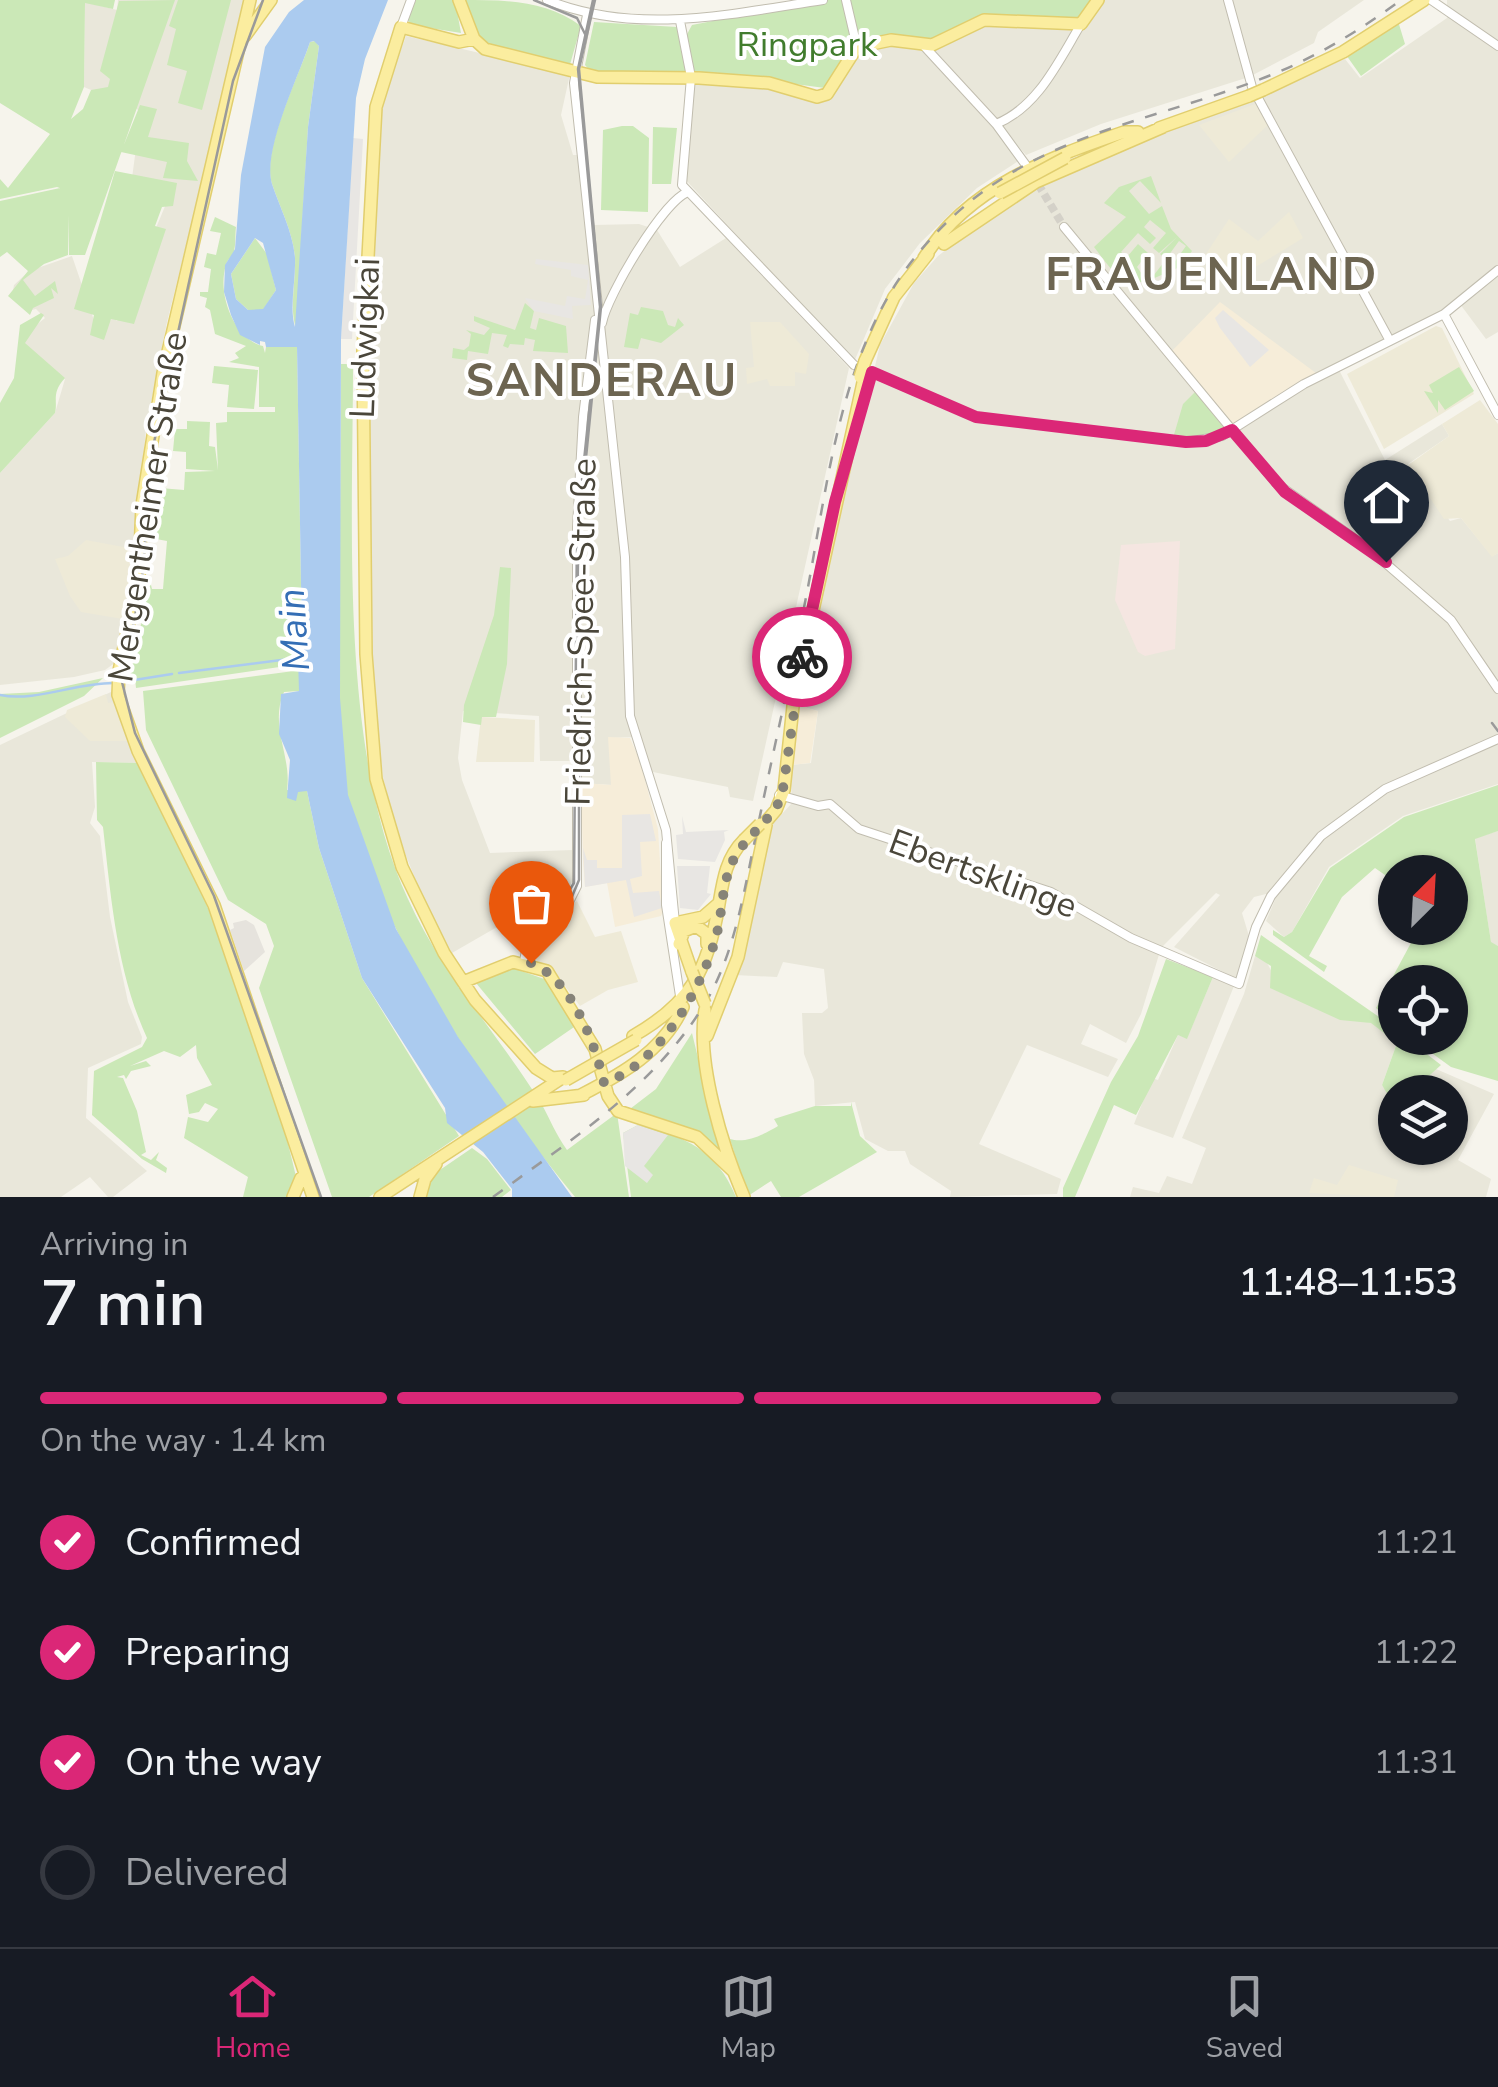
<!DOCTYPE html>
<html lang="en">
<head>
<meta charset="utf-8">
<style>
	body { margin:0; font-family:"Nunito Sans",sans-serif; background:#20242c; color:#f1f3f6; height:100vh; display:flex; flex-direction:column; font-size:38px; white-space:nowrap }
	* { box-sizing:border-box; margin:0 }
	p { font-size:32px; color:#9ea1a6 }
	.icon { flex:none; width:55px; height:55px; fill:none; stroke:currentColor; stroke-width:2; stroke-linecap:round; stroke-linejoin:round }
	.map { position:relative; height:1197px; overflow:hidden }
	.side { display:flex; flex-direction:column; background:#171b24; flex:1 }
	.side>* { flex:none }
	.needle { width:65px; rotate:24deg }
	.controls { position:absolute; left:1378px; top:855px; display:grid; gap:20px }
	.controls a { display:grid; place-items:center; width:90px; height:90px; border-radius:50%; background:#171b24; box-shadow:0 2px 8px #0004; font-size:50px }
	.pin { position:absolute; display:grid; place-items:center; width:85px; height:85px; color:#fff; margin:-102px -42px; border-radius:50% 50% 50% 0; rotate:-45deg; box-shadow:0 0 10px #0007 }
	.pin .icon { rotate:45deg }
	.courier { position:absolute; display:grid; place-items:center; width:100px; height:100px; margin:-50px; border:8px solid #db2777; border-radius:50%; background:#fff; color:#222; box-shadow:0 2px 12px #0007 }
	.headline em { font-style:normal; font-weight:600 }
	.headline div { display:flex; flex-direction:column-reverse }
	.headline { display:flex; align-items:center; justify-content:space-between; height:170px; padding:0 40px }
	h1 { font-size:65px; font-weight:600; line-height:75px }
	.bar { display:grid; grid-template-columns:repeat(4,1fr); gap:15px 10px; align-content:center; height:120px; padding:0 40px }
	.bar i { height:12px; border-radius:8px; background:#363941 }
	.bar .current { background:#db2777 }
	.bar p { grid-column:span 4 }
	ol { padding:0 40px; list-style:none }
	li { display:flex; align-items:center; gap:30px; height:110px }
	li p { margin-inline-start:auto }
	li .icon { padding:10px; border-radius:50%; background:#db2777; color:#fff; stroke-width:4 }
	li:last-child { color:#9ea1a6 }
	li i { width:55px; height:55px; border:5px solid #363941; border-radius:50% }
	.menu { display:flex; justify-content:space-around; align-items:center; height:140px; border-top:2px solid #363941; background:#171b24; font-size:28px; color:#9ea1a6 }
	.menu a { display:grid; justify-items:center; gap:5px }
	.menu .current { color:#db2777 }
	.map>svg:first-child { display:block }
	.residential { fill:#e9e7da; fill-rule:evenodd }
	.commercial { fill:#f6edd9 }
	.industrial { fill:#e6e3dd }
	.education { fill:#eeead7 }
	.medical { fill:#f5e6e1 }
	.green { fill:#cbe8b7 }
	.parking { fill:#e8e6e3 }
	.water { fill:#abcbef; fill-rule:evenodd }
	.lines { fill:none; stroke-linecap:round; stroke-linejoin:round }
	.stream { stroke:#abcbef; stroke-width:2.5 }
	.minor-tunnel { stroke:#d4d1c8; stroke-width:8; stroke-dasharray:8 4; stroke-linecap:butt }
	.minor-casing { stroke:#c1bdaf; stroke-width:10 }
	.major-casing { stroke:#e1ce6e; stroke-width:14 }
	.minor { stroke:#fff; stroke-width:8 }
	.major { stroke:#fbed9f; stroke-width:11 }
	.tram { stroke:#9a9a9a; stroke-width:2.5 }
	.rail { stroke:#9a9a9a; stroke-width:2.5; stroke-dasharray:12 12; stroke-linecap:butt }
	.major-bridge-casing { stroke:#e1ce6e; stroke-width:14; stroke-linecap:butt }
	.major-bridge { stroke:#fbed9f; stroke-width:11 }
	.done { stroke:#868378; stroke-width:10; stroke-dasharray:0 18 }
	.route { stroke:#db2777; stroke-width:12 }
	.labels { text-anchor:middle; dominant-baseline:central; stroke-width:8; stroke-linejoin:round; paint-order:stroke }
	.park-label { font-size:35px; fill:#417c2d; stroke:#fff }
	.street-label { font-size:35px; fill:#4a463a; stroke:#fff }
	.water-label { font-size:38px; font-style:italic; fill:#346eb5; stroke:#fff }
	.district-label { font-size:45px; font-weight:bold; letter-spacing:2.5px; fill:#6d6551; stroke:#fff }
</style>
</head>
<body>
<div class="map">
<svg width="1498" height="1197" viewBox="0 0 1498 1197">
	<rect width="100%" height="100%" fill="#f6f4ec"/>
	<path class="residential" d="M118 0H247L167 322 146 429 133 574 116 662 105 670 74 677 0 685V473L55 413 65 379 24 343 30 330 45 318 36 309 27 311 12 296 14 285 29 271 72 256 99 335 113 317 117 321 171 192 132 178 141 111 84 87 85 2 117 10Z
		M1100 0H1364L1318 32 1314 43 1249 77 1101 124 1026 155 932 49 984 22Z
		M1447 0H1498V332L1486 339 1460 304 1338 368 1385 460 1442 424 1449 436 1408 464 1450 521 1461 518 1492 556 1498 553V784L1403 816 1329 867 1292 932 1284 937 1266 921 1275 900 1266 894 1254 897 1242 913 1249 936 1237 979 1174 947 1220 895 1216 893 1161 948 1141 1014 1126 1043 1090 1024 1081 1044 1118 1059 1108 1077 1027 1045 979 1144 1061 1179 1057 1194 950 1197 951 1191 910 1164 905 1151H888L865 1139 855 1102 815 1106 814 1080 804 1054 802 1013H822L828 1008 824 969 783 962 777 977 735 975 771 826 792 803 790 765 811 763 818 711 807 708 797 697 880 345 914 283 938 256 1004 205 1045 181 1345 59 1360 78 1447 18ZM1191 335 1257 414 1171 352Z
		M406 36 570 74 561 115 573 155H588L594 225 639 224 657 230 680 267 726 238 849 368 753 801 730 797 728 787 648 771 636 737 609 738 612 785 581 783 580 761H540L539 716 463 711 458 758 462 780 490 853 573 850V879L565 900 553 902 531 896 521 913 452 953 431 919 397 833 383 777 374 703 366 357 380 108Z
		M878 44 920 48 985 114 1020 160 977 188 920 243 885 289 854 362 684 178 693 80 781 89 817 98 855 54Z
		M113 691 119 722 140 763 92 762 95 807 90 823 100 836 110 917 128 1002 142 1037 141 1044 88 1068 86 1118 147 1171 113 1197H108L90 1177 61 1197H0V745Z
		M1498 831V946L1491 943 1475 838Z
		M1255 956 1266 961 1273 974 1342 1017 1372 1023 1397 1043 1382 1085 1395 1103V1148H1450V1092H1411L1436 1069 1494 1094 1458 1160 1491 1179 1486 1197H1130L1133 1187 1159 1193 1167 1176 1192 1184 1206 1148 1182 1138 1244 994Z
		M1213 977 1234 986 1173 1138 1134 1124 1152 1078 1158 1080 1178 1035 1187 1038Z"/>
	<path class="commercial" d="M1220 302 1320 376 1233 430 1171 352Z
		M797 697 807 708 818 711 810 763 790 765Z
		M608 737 630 738 640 761 658 829 663 911 661 916 615 927 607 883 585 887 583 861 581 783 611 785Z"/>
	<path class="industrial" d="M246 920 254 925 265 952 244 971 230 930 234 928 233 923Z"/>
	<path class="education" d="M1258 103 1270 123 1229 162 1199 125Z
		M1289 212 1303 238 1239 277 1206 254 1229 219 1258 241Z
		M750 322H780L809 354 806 374 795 372V386H770L767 379 747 384 746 368 754 367Z
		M1436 326 1442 328 1474 394 1384 449 1347 374Z
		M1480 400 1498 424V553L1492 557 1461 518 1444 519 1408 465 1449 436 1442 424Z
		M86 540 134 549 123 619 81 612 70 596 55 559 68 556Z
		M106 694 108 703 114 702 128 741H90L65 717 67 710Z
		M481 717 535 720 534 762H476Z
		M577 901 595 937 621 931 638 982 608 990 580 1006 556 974 529 955 534 931Z
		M1349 1165 1398 1180 1394 1197 1309 1193 1314 1178 1337 1185Z"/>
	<path class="medical" d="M1180 541 1175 649 1145 656 1138 652 1115 600 1121 545Z"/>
	<path class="green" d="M0 0H115L113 9 85 3 84 87 71 119 83 109 91 90 108 87 110 79 100 71 119 1 175 0 85 255H69L68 215V255L44 264 23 280 35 296 55 281 58 294 51 288 54 298 33 308 30 315 8 296 28 271 7 252 0 257V201L60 188 68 191 57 187 0 199V179L8 188 50 134 0 103Z
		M178 0H231L202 110 178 103 187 71 167 65 176 29 169 26Z
		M416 0H455L461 33 411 25 407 18Z
		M462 0C506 0 546 0 581 26L569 68 495 49 476 37Z
		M821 0H843L852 47 825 88 694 71 686 36 692 25Z
		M849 0H1097L1083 22 984 17 929 43 857 47Z
		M1398 21 1405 44 1361 76 1344 52Z
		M594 22 677 27 686 72H591L585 65Z
		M315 41 319 46 308 127 296 328C289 308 296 281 295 258 293 232 280 208 272 184 261 150 299 76 310 42Z
		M140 105 157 109 148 137 189 143 187 161 198 181 163 178 167 162 121 152Z
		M622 126H633L649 138 648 212 601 210 603 130Z
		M653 127 677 128 671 184H652Z
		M115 171 177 183 173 206 162 207 155 226 166 229 134 324 111 319 104 340 90 335 94 315 74 309Z
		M1151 176 1161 203 1140 181 1129 191 1149 214 1162 206 1171 229 1192 251 1182 266 1150 280 1164 262 1171 267 1186 246 1179 241 1166 259 1160 254 1177 237 1159 253 1153 248 1166 233 1150 220 1144 227 1156 238 1150 244 1138 233 1121 252 1127 257 1138 244 1148 253 1137 267 1147 281C1120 287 1109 266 1094 247L1126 217 1104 203 1119 187Z
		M215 217 236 227C235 234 236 244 234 251 232 261 229 255 226 265 216 297 237 341 263 346L265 353 266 347 297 346 302 642 299 691 284 692C269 726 292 756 287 790L307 791 319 848 362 978 459 1136 369 1197H332L259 988 274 946 266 924 228 900 146 730 143 691 294 671 293 665 136 688 135 678 130 677 150 581 152 589H163L167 541 156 539 160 488 184 490 185 472 215 471 186 469V452L173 451 175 429H187V421L210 422 209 446 215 447 218 470 216 423 227 422V412H275V407H259V367L229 362 239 358 235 353 246 346 215 334 210 310 205 307 207 298 200 296V292H208L211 269 204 267 207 253 216 255 221 233 210 231Z
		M255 238 267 254 276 290 263 310H248L236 299 231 274Z
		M525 303 534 311 530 328 536 330 539 318 566 326 568 353 533 351 535 340 525 338 524 345 510 344 508 348 503 346 507 335 492 333 488 354 468 351 467 360 452 358 453 348 464 350 469 346 471 334 466 330 484 335 490 328 474 321V316L515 330Z
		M641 307 663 311 668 325 675 327 678 318 684 325 661 343 641 338 638 349 624 347 630 313 638 315Z
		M41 313 44 315 25 343 65 378C51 393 58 401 55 413L0 473V403L14 378 20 325Z
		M341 364H353C353 527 339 751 408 899 442 974 498 1034 541 1103 550 1119 556 1135 567 1150L617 1113 629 1197H575C485 1087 380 938 348 797 337 746 340 689 340 637 339 546 341 455 341 364Z
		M214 366 258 370 254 409 227 407 229 385 212 383Z
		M1459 367 1474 391 1445 410 1438 400V413L1424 391 1433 393 1429 385Z
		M1198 389 1229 429 1207 439 1173 438 1183 404Z
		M500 567 511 568 507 664 496 717H482L481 725 463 722 464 705 494 615Z
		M103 678 84 696 0 738V694L39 692Z
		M96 762 140 763C208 895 264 1035 297 1181L288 1197H243L248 1177 184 1138 188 1117 208 1122 218 1109 205 1103 199 1112 189 1114 186 1095 212 1085 197 1058 196 1045 180 1057 164 1051 130 1066 146 1061 151 1066 131 1071 126 1079 124 1075 117 1077 123 1078 137 1111 146 1152 141 1155 151 1160 159 1152 156 1160 167 1168 166 1173 142 1159 92 1115 94 1071 142 1047 147 1038C117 973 111 898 103 827L97 820Z
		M1498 785V831L1475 839 1491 942 1498 946V1081L1451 1067 1411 1038H1450V982H1395V1024L1376 1008 1419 928H1450V872H1395V882L1375 868 1342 897 1309 956 1327 966 1324 972 1273 935V930L1284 937 1292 932 1330 868 1404 817Z
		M1261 935 1395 1028V1038H1406L1441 1065 1411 1092H1395L1393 1104 1382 1085 1397 1043 1371 1023 1340 1020 1270 988 1271 966 1255 956Z
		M1166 959 1213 977 1187 1039 1178 1035 1136 1115 1114 1105 1075 1197H1063V1188L1111 1082 1138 1036Z
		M513 968 547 980 577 1025 535 1054 476 983Z
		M375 975 430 1062 527 1185 524 1193C509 1188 485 1158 485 1142L428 1063Z
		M692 1033 718 1141 723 1154 626 1112 656 1089Z
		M851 1102 860 1136 877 1152 799 1197H781L771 1181 748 1196 730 1139C745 1144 765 1134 778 1126L774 1119 815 1106H851Z
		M638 1125C686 1137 716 1149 736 1197H631L623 1133Z
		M472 1148 487 1159 511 1190 502 1197H425L434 1174Z"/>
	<path class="parking" d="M353 138 363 139 352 339H341Z
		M536 259 588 265 591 305 572 306 573 319 534 311 525 298 565 306 567 296 585 299 588 280 571 276V270L535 264Z
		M1223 310 1269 350 1250 367 1220 328 1215 318Z
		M650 814 656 841 640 842 642 876 630 879 633 893 659 891 662 908 634 917 626 880 585 887 583 848 587 860H597V868H622V815Z
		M682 816 686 832 729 830 724 832 725 840 715 862 678 859 676 835 683 834Z
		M677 866H710L707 893 711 894 698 910 680 908Z
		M638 1125 668 1135 644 1166 653 1175 647 1183 625 1166 623 1133Z"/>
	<path class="water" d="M304 0H388L365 59 356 98 341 339 340 698 348 795 396 929 458 1037 572 1197H512V1189L483 1152 447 1123 445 1108 362 978 319 848 307 791 298 792 296 801 287 798 290 760 279 734 281 694 299 691 298 658 302 642 297 347H266L265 342 260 341V345L240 335 231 315 224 292 225 265 235 249 241 175 265 47 289 12ZM314 41 319 46 308 127 295 327C289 308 296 280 295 258 293 232 280 208 272 184 262 150 299 76 310 42ZM255 238 263 243 276 290 263 309 248 310 236 299 231 274Z"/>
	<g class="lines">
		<path class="stream" d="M179 673 297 658
			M128 681 172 674
			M0 695C36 702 75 683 113 683"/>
		<path class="minor-tunnel" d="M1038 184 1064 227"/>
		<g class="minor-casing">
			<path id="minor" d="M547 0C636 36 731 14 823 0
				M846 0 857 47
				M1228 0 1252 87 1390 341
				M1431 0 1498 46
				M587 15 574 83 625 557 630 716 666 830 675 923
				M680 21 691 77 682 185 854 365 976 417 1186 442 1222 436 1304 384 1444 314 1498 270
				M401 27 411 0
				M924 46 996 124 1031 172
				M996 124C1038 107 1058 62 1081 24
				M1064 227 1276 483 1368 548 1451 620 1498 689
				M1444 314 1498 415
				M602 323C607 296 663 201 688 192
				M779 795 818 806 830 804 859 829 1051 892 1131 938 1239 984 1256 927 1271 896 1321 836 1385 789 1498 739
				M666 843V905L680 996
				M524 962 529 932 567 906 577 886V528L583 417 595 320"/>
		</g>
		<g class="major-casing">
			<path id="major" d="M250 0 163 373 142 505 139 576 119 671 118 695 138 751 214 905 313 1197
				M459 0 474 39 485 49 597 77 699 78 769 83 817 97 827 94 857 47 891 40 932 45 984 20 1081 24 1098 0
				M245 36 271 0
				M474 39 459 42 401 27 376 107 363 351 366 654 376 779 402 867 444 953 475 1000 536 1068 552 1078 563 1077
				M1263 90 1343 52 1424 0
				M1159 128 1249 96
				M944 244 1036 182 1163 127
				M924 258C967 187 1051 157 1124 132H1138
				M865 361 894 297 928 254
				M758 831 776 810 784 790 794 697 864 378
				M679 944 684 931 696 926 707 934V944
				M692 972 675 923 703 917 718 904
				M463 982 513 962 547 971 595 1049 608 1096 618 1111 697 1137 733 1171
				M705 1010C696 1063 723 1148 744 1197
				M633 1036C691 1003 708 970 719 904 723 880 726 858 744 840
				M707 1036 738 957 766 825
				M581 1095C622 1074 663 1051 683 1007
				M533 1101 584 1095
				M293 1197 301 1178
				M380 1197 562 1078
				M420 1197 425 1179 436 1164"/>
		</g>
		<use href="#minor" class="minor"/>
		<use href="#major" class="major"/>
		<path class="tram" d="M263 0 233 81 153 447 142 580 122 682 135 733 214 896 321 1197
			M534 0 577 18 585 34
			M593 0 578 69 600 307 577 528 574 883 560 905 536 898 526 902 523 915 534 924 568 906 579 880V528L601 307 579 69 595 0
			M1492 723 1498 731"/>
		<path class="rail" d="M493 1197C568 1142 647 1092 699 1013 734 961 743 895 756 835 773 752 792 670 808 587 829 475 842 347 916 256 1013 136 1132 129 1266 77 1315 58 1359 31 1401 0"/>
		<g class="major-bridge-casing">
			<path id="major-bridge" d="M1249 96 1263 90
				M1000 193 1065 158
				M860 377 865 361
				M744 840 760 824
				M692 972 705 1004
				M566 1080 636 1040"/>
		</g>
		<use href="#major-bridge" class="major-bridge"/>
	</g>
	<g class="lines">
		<path class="done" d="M531 963C572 979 595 1044 604 1083 659 1065 704 986 717 933 723 909 722 879 735 857 748 834 771 821 782 796L802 657"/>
		<path class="route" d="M802 657 835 502 872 372 976 417 1186 442 1206 441 1232 430 1285 492 1386 562"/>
	</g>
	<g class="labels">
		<g class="park-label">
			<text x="807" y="44">Ringpark</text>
		</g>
		<g class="street-label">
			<text transform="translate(365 338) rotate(-88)">Ludwigkai</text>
			<text transform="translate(148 507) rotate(-81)">Mergentheimer Straße</text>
			<text transform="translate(581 632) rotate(-89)">Friedrich-Spee-Straße</text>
			<text transform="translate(983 874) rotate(20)">Ebertsklinge</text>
		</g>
		<g class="water-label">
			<text transform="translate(294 630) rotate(-94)">Main</text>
		</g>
		<g class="district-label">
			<text x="1212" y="275">FRAUENLAND</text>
			<text x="602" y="381">SANDERAU</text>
		</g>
	</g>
</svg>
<div class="controls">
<a><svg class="needle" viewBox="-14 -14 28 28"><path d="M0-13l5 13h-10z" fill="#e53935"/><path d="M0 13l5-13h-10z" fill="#9ea1a6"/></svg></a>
<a><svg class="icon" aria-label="locate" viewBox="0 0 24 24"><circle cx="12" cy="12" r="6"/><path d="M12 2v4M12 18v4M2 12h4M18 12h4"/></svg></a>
<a><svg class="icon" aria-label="layers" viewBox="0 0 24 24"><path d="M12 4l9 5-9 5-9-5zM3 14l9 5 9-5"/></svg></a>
</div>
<div class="pin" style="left:531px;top:963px;background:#ea580c"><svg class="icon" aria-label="bag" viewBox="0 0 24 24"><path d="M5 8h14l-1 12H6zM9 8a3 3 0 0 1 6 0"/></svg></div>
<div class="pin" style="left:1386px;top:562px;background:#1f2937"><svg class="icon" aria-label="home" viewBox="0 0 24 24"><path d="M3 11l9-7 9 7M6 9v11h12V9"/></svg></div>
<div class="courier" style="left:802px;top:657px"><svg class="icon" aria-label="bike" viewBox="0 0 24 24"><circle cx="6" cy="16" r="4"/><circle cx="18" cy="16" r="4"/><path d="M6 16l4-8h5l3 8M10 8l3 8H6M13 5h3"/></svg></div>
</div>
<section class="side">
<div class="headline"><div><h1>7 min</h1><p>Arriving in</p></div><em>11:48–11:53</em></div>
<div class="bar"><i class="current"></i><i class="current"></i><i class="current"></i><i></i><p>On the way · 1.4 km</p></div>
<ol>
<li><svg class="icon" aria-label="check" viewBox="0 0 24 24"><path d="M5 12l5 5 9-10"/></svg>Confirmed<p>11:21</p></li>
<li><svg class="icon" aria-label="check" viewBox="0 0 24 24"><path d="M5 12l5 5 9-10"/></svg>Preparing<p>11:22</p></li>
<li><svg class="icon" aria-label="check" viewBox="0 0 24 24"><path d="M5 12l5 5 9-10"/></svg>On the way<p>11:31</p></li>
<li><i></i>Delivered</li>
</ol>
</section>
<nav class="menu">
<a class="current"><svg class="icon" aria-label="home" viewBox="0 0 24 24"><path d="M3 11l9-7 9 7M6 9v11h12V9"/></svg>Home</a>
<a><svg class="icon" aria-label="map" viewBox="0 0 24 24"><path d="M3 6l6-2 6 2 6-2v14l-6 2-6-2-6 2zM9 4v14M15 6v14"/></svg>Map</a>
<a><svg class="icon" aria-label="saved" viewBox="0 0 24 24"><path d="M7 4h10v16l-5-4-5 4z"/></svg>Saved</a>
</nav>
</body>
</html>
